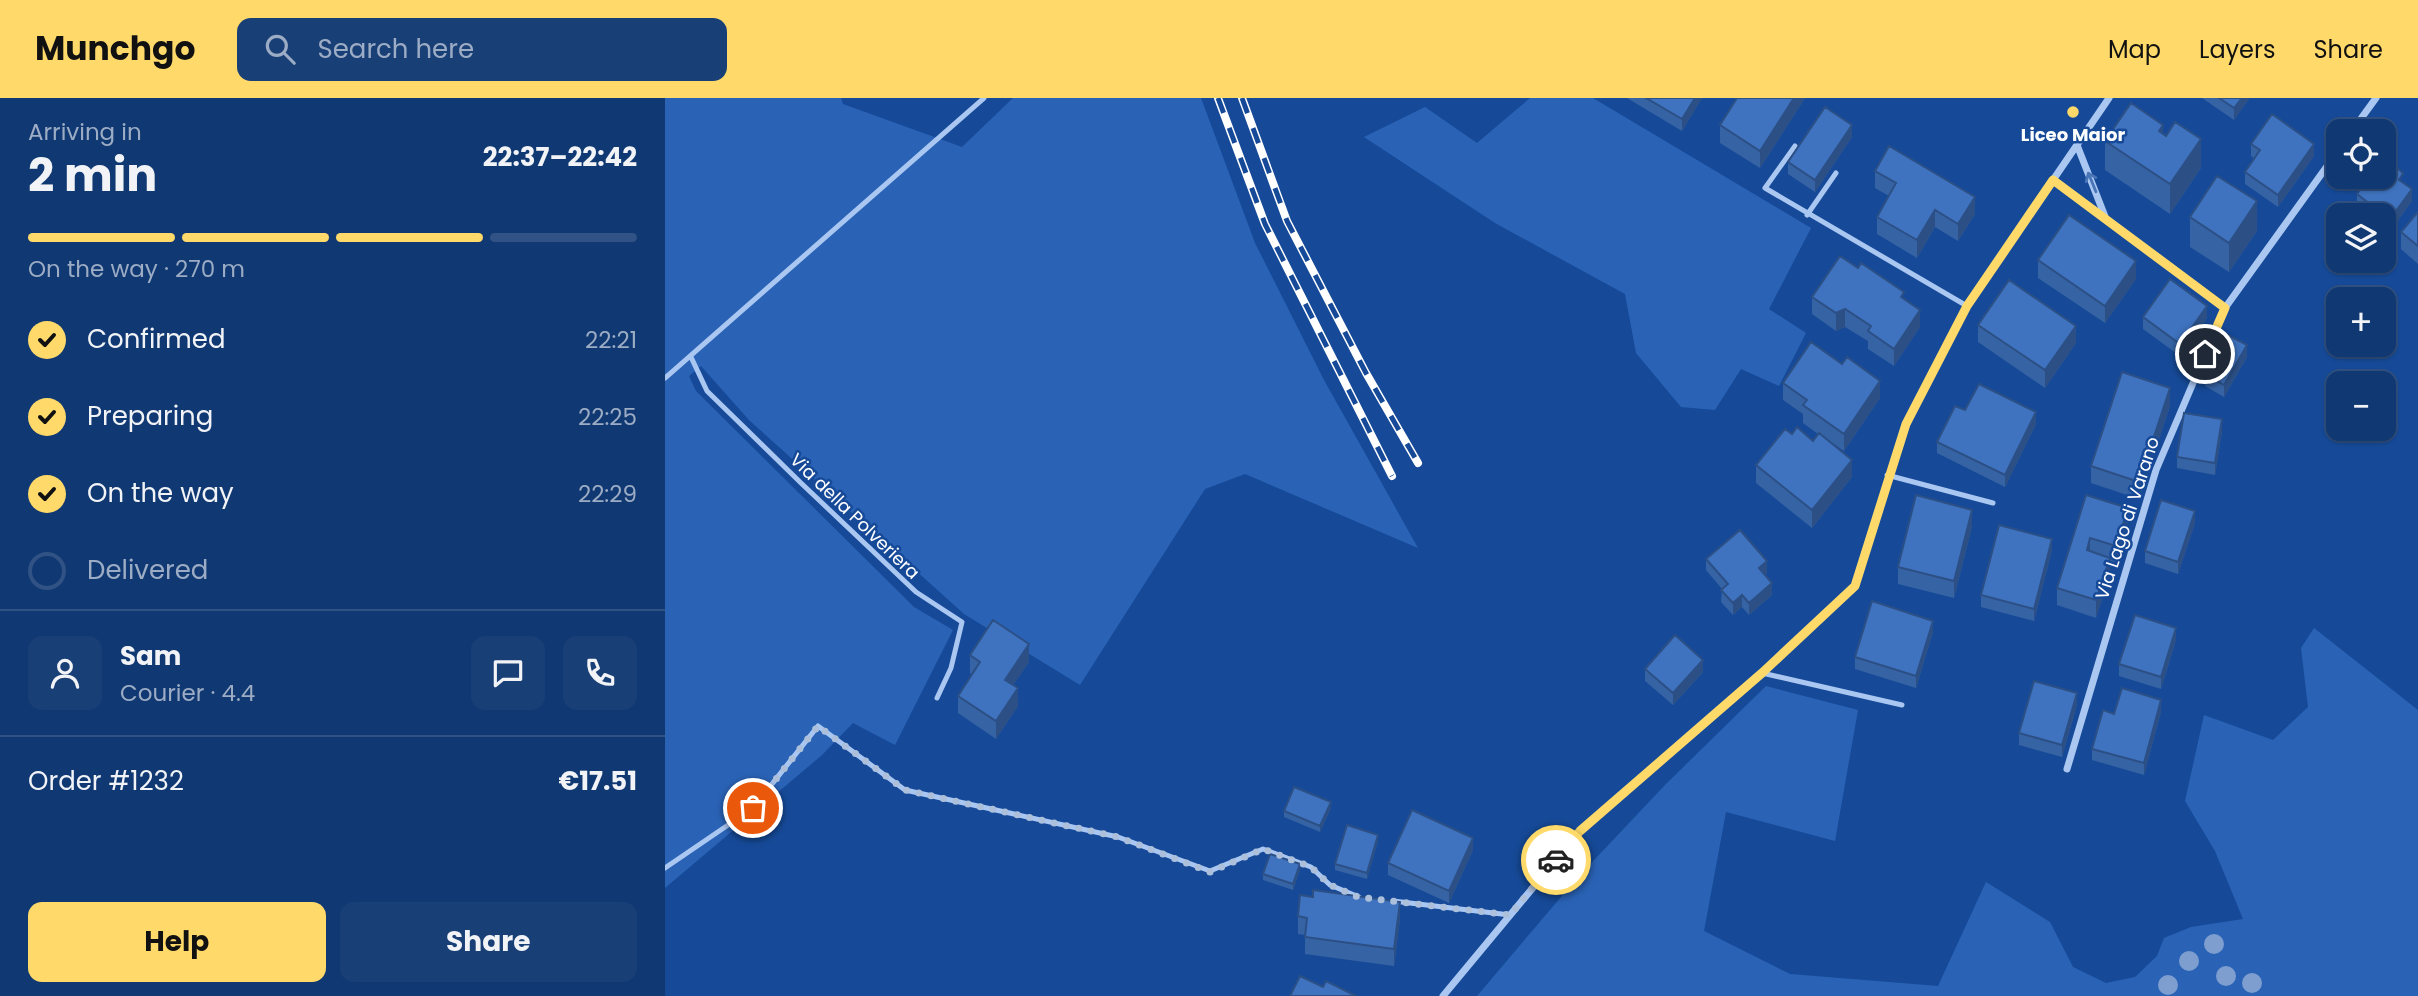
<!DOCTYPE html>
<html lang="en">
<head>
<meta charset="utf-8">
<style>
	body { margin:0; font-family:Poppins,sans-serif; background:#193f77; color:#f1f3f6; height:100vh; display:flex; flex-direction:column; font-size:26px; white-space:nowrap }
	* { box-sizing:border-box; margin:0 }
	p { font-size:23px; color:#9cacc4 }
	.icon { flex:none; width:38px; height:38px; fill:none; stroke:currentColor; stroke-width:2; stroke-linecap:round; stroke-linejoin:round }
	.map { position:relative; flex:1; overflow:hidden }
	.side { display:flex; flex-direction:column; background:#103872; width:665px }
	.side>* { flex:none }
	.controls { position:absolute; left:1661px; top:21px; display:grid; gap:14px }
	.controls a { display:grid; place-items:center; width:70px; height:70px; border-radius:14px; background:#103872; box-shadow:0 2px 5px #0004,0 0 0 2px #305284; font-size:35px }
	.pin { position:absolute; display:grid; place-items:center; width:60px; height:60px; color:#fff; margin:-30px; border:4px solid #fff; border-radius:50%; box-shadow:0 2px 7px #0007 }
	.courier { position:absolute; display:grid; place-items:center; width:70px; height:70px; margin:-35px; border:5px solid #ffda6a; border-radius:50%; background:#fff; color:#222; box-shadow:0 2px 9px #0007 }
	.overview em { font-style:normal; font-weight:700 }
	.overview div { display:flex; flex-direction:column-reverse }
	.overview { display:flex; align-items:center; justify-content:space-between; height:119px; padding:0 28px }
	h1 { font-size:46px; font-weight:700; line-height:52px }
	.bar { display:grid; grid-template-columns:repeat(4,1fr); gap:10px 7px; align-content:center; height:84px; padding:0 28px }
	.bar i { height:9px; border-radius:5px; background:#305284 }
	.bar .selected { background:#ffda6a }
	.bar p { grid-column:span 4 }
	.line { display:flex; align-items:center; gap:18px; padding:0 28px; border-top:2px solid #305284 }
	.line div { flex:1 }
	.round { display:grid; place-items:center; flex:none; width:74px; height:74px; border-radius:14px; background:#193f77 }
	ol { padding:0 28px; list-style:none }
	li { display:flex; align-items:center; gap:21px; height:77px }
	li p { margin-inline-start:auto }
	li .icon { padding:7px; border-radius:50%; background:#ffda6a; color:#111; stroke-width:4 }
	li:last-child { color:#9cacc4 }
	li i { width:38px; height:38px; border:4px solid #305284; border-radius:50% }
	.primary-button { display:flex; gap:14px; margin-top:auto; padding:14px 28px }
	.primary-button a { flex:1; height:80px; border-radius:14px; background:#ffda6a; color:#111; font-size:28px; font-weight:700; line-height:80px; text-align:center }
	.primary-button a+a { background:#193f77; color:#f1f3f6 }
	header { display:flex; align-items:center; gap:42px; box-sizing:border-box; height:98px; padding:0 35px; background:#ffda6a; color:#111 }
	header strong { font-size:33px }
	nav { display:flex; gap:38px; margin-inline-start:auto; font-size:24px }
	.search { width:490px; height:63px; background:#193f77; display:flex; align-items:center; gap:18px; box-sizing:border-box; padding:0 24px; border-radius:14px; color:#9cacc4; font-size:26px }
	main { display:flex; flex:1; min-height:0 }
	.map>svg:first-child { display:block }
	.green { fill:#2a63b6 }
	.lines { fill:none; stroke-linecap:round; stroke-linejoin:round }
	.service { stroke:#aac7f2; stroke-width:5 }
	.minor { stroke:#aac7f2; stroke-width:7 }
	.rail-casing { stroke:#fff; stroke-width:8 }
	.rail { stroke:#164a98; stroke-width:5; stroke-dasharray:16; stroke-linecap:butt }
	.tree { fill:#7d9ecf }
	.wall { fill:#3663a4 }
	.shaded-wall { fill:#2c5086 }
	.building { fill:#3f73bf; stroke:#2c5086; stroke-width:2 }
	.oneway { stroke:#4a76b8 }
	.done { stroke:#adc0db; stroke-width:7; stroke-dasharray:0 12.6 }
	.route { stroke:#ffda6a; stroke-width:9 }
	.poi-dot { fill:#ffda6a; stroke:#164a98; stroke-width:2.5 }
	.labels { text-anchor:middle; dominant-baseline:central; stroke-width:5; stroke-linejoin:round; paint-order:stroke }
	.poi-label { font-size:18px; font-weight:bold; fill:#fff; stroke:#164a98 }
	.street-label { font-size:18px; fill:#fff; stroke:#164a98 }
</style>
</head>
<body>
<header>
<strong>Munchgo</strong>
<div class="search"><svg class="icon" aria-label="search" viewBox="0 0 24 24"><circle cx="10" cy="10" r="6"/><path d="M15 15l6 6"/></svg>Search here</div>
<nav><a>Map</a><a>Layers</a><a>Share</a></nav>
</header>
<main>
<section class="side">
<div class="overview"><div><h1>2 min</h1><p>Arriving in</p></div><em>22:37–22:42</em></div>
<div class="bar"><i class="selected"></i><i class="selected"></i><i class="selected"></i><i></i><p>On the way · 270 m</p></div>
<ol>
<li><svg class="icon" aria-label="check" viewBox="0 0 24 24"><path d="M5 12l5 5 9-10"/></svg>Confirmed<p>22:21</p></li>
<li><svg class="icon" aria-label="check" viewBox="0 0 24 24"><path d="M5 12l5 5 9-10"/></svg>Preparing<p>22:25</p></li>
<li><svg class="icon" aria-label="check" viewBox="0 0 24 24"><path d="M5 12l5 5 9-10"/></svg>On the way<p>22:29</p></li>
<li><i></i>Delivered</li>
</ol>
<div class="line" style="height:126px"><a class="round"><svg class="icon" aria-label="person" viewBox="0 0 24 24"><circle cx="12" cy="8" r="4"/><path d="M4 21q1-7 8-7t8 7"/></svg></a><div><b>Sam</b><p>Courier · 4.4</p></div><a class="round"><svg class="icon" aria-label="chat" viewBox="0 0 24 24"><path d="M4 5h16v11H9l-5 4z"/></svg></a><a class="round"><svg class="icon" aria-label="phone" viewBox="0 0 24 24"><path d="M5 4h4l2 5-3 2q2 4 5 5l2-3 5 2v4C11 20 4 13 5 4z"/></svg></a></div>
<div class="line" style="height:91px"><div>Order #1232</div><b>€17.51</b></div>
<div class="primary-button"><a>Help</a><a>Share</a></div>
</section>
<div class="map">
<svg width="1753" height="898" viewBox="0 0 1753 898">
	<rect width="100%" height="100%" fill="#164a98"/>
	<path class="green" d="M0 0H176L178 6 297 49 348 0H536L590 145 659 282 753 450 580 376 540 391 415 587 299 516 84 322 36 268 24 278 31 293 249 509 288 532 230 647 188 625 157 657 0 790Z
		M865 0H928L1146 130 1104 211 1141 235 1114 288 1076 271 1050 312 1016 309 971 255 960 196 830 125 699 39 760 9 812 45Z
		M1649 530 1753 612V898H812L913 779 1001 686 1101 588 1193 612 1170 743 1061 714 1039 833 1125 876 1273 888 1321 784 1385 824 1408 869 1441 885 1470 879 1492 858 1499 840 1526 829 1578 821 1550 753 1520 703 1539 617 1608 642 1643 609 1636 550Z"/>
	<g class="lines">
		<path class="service" d="M1130 48 1100 90 1302 208
			M1142 117 1171 75
			M26 259 42 293 136 385 251 494 297 524 286 570 272 600
			M0 280 319 0
			M1222 377 1328 405
			M1097 575 1237 607
			M0 770 88 710 153 628 240 692 453 739 545 773 598 751 646 769 665 787 694 799
			M728 803 845 817"/>
		<path class="minor" d="M1687 33 1711 0
			M1412 47 1441 121
			M1388 82 1560 210
			M1402 671 1491 372 1560 210 1673 53
			M778 898 915 733 1097 575 1190 488 1241 326 1302 208 1444 0"/>
		<g class="rail-casing">
			<path id="rail" d="M553 0 600 126 727 378
				M577 0 622 123 701 275 753 365"/>
		</g>
		<use href="#rail" class="rail"/>
	</g>
	<g class="tree">
		<circle cx="1549" cy="846" r="10"/>
		<circle cx="1524" cy="863" r="10"/>
		<circle cx="1561" cy="878" r="10"/>
		<circle cx="1587" cy="885" r="10"/>
		<circle cx="1503" cy="887" r="10"/>
	</g>
	<path class="wall" d="M962 0H1037L1017 33Z
		M1140 0 1095 70 1055 45V27Z
		M1537 0H1584V1L1569 22Z
		M1498 36 1536 70 1505 116 1440 72V43Z
		M1187 39 1150 94 1123 76V64Z
		M1586 46 1649 58 1613 109 1580 86V74L1590 61 1586 58Z
		M1210 73 1310 116 1293 143 1270 129 1252 160 1212 136V119L1224 98 1210 90Z
		M1738 85 1747 103 1723 136 1718 133V117H1704L1692 108V96Z
		M1753 114V166L1736 151V134Z
		M1525 119 1592 133 1564 174 1525 149Z
		M1373 162 1471 181 1440 225 1373 180Z
		M1147 199 1239 201 1255 229 1229 268 1203 251V243L1180 229 1171 233 1147 216Z
		M1478 219 1542 220 1515 258 1478 231Z
		M1313 227 1411 245 1380 290 1313 244Z
		M1582 259 1559 299 1540 288V276Z
		M1118 285 1215 300 1179 353 1160 340 1187 379 1147 430 1091 385V367L1148 343 1153 336 1138 325V316L1118 302Z
		M1505 308 1474 401 1426 385V368Z
		M1300 312 1371 326 1340 389 1272 355V344Z
		M1557 333 1550 377 1512 370V359Z
		M1421 397 1463 428 1451 465 1445 463V477L1431 520 1392 507V490Z
		M1530 425 1513 476 1480 465V453Z
		M1307 429 1289 500 1233 486V469Z
		M1387 452 1369 523 1316 509V497Z
		M1041 461 1102 475 1100 477 1107 497 1084 517 1077 509 1068 517 1056 504 1057 491 1041 472Z
		M1268 534 1251 590 1190 571V559Z
		M1511 542 1496 591 1454 578V566Z
		M305 557 364 564 348 587 353 608 331 641 293 615V598L307 576 305 575Z
		M980 571 1038 574 1008 607 980 583Z
		M1412 607 1397 659 1354 647V635Z
		M1496 614 1479 677 1427 662V651L1449 616Z
		M666 710 655 734 619 719V713Z
		M713 743 702 781 670 772V766Z
		M808 752 784 805 723 777V765Z
		M635 772 628 792 598 782V776Z
		M633 818 735 821 729 868 640 856V837L633 836Z"/>
	<path class="shaded-wall" d="M1030 0H1037L1017 33V21Z
		M1129 0H1140L1095 70V53Z
		M1577 0H1584V1L1569 22V10Z
		M1187 27V39L1150 94V82Z
		M1498 27V56L1494 33Z
		M1536 41V70L1505 116V86Z
		M1649 46V58L1613 109V97Z
		M1747 91V103L1723 136V124Z
		M1310 99V116L1293 143V126Z
		M1592 103V133L1564 174V145Z
		M1270 112V129L1252 160V142Z
		M1471 163V181L1440 225V208Z
		M1542 208V220L1515 258V246Z
		M1180 211V229L1171 233V215Z
		M1255 212V229L1229 268V251Z
		M1411 228V245L1380 290V272Z
		M1582 247V259L1559 299V287Z
		M1215 283V300L1179 353V336Z
		M1505 290V308L1474 401V384Z
		M1371 314V326L1340 389V377Z
		M1557 321V333L1550 377V365Z
		M1187 362V379L1147 430V412Z
		M1463 410V428L1451 465V448Z
		M1307 412V429L1289 500V483Z
		M1530 413V425L1513 476V464Z
		M1425 440V457L1422 452Z
		M1387 441V452L1369 523V511Z
		M1445 460V477L1431 520V502Z
		M1102 463V475L1094 482V470Z
		M1107 485V497L1084 517V505Z
		M1077 497V509L1068 517V505Z
		M1268 523V534L1251 590V578Z
		M1511 530V542L1496 591V579Z
		M364 546V564L340 599V582Z
		M1038 562V574L1008 607V595Z
		M353 590V608L331 641V623Z
		M1412 595V607L1397 659V647Z
		M1496 602V614L1479 677V665Z
		M666 704V710L655 734V728Z
		M713 737V743L702 781V775Z
		M808 740V752L784 805V793Z
		M635 766V772L628 792V786Z
		M735 804V821L729 868V851Z"/>
	<path class="building" d="M981 0H1030L1017 21Z
		M1072 0H1129L1095 53 1055 27Z
		M1554 0H1577L1569 10Z
		M1466 5 1498 27 1494 33 1501 38 1510 24 1536 41 1505 86 1440 43Z
		M1160 9 1187 27 1150 82 1123 64Z
		M1607 16 1649 46 1613 97 1580 74 1595 52 1586 46Z
		M1224 48 1310 99 1293 126 1270 112 1252 142 1212 119 1231 85 1210 73Z
		M1718 59 1738 75 1734 82 1747 91 1723 124 1718 121V117H1712L1707 114 1710 110 1692 96 1704 79H1718Z
		M1552 78 1592 103 1564 145 1525 119Z
		M1753 114V148L1736 134Z
		M1404 117 1471 163 1440 208 1373 162Z
		M1175 158 1193 170 1196 165 1239 194 1236 199 1255 212 1229 251 1203 233 1206 228 1180 211 1171 215 1147 199Z
		M1505 181 1542 208 1515 246 1478 219Z
		M1344 182 1411 228 1380 272 1313 227Z
		M1563 237 1582 247 1559 287 1540 276Z
		M1146 244 1177 266 1182 259 1215 283 1179 336 1138 307 1142 302 1118 285Z
		M1457 274 1505 290 1474 384 1426 368Z
		M1314 286 1371 314 1340 377 1272 344 1290 308 1300 312Z
		M1519 315 1557 321 1550 365 1512 359Z
		M1132 329 1148 343 1154 335 1187 362 1147 412 1091 367 1120 331 1127 336Z
		M1251 397 1307 412 1289 483 1233 469Z
		M1421 397 1463 410 1451 448 1425 440 1422 452 1445 460 1431 502 1392 490Z
		M1496 402 1530 413 1513 464 1480 453Z
		M1334 427 1387 441 1369 511 1316 497Z
		M1075 432 1102 463 1094 470 1107 485 1084 505 1077 497 1068 505 1056 492 1063 486 1041 461Z
		M1207 503 1268 523 1251 578 1190 559Z
		M1470 517 1511 530 1496 579 1454 566Z
		M328 522 364 546 340 582 353 590 331 623 293 598 315 564 305 557Z
		M1010 537 1038 562 1008 595 980 571Z
		M1369 583 1412 595 1397 647 1354 635Z
		M1457 590 1496 602 1479 665 1427 651 1438 612 1449 616Z
		M629 689 666 704 655 728 619 713Z
		M747 712 808 740 784 793 723 765Z
		M682 727 713 737 702 775 670 766Z
		M605 756 635 766 628 786 598 776Z
		M648 792 735 804 729 851 640 839 642 820 633 818 635 797 648 799Z
		M635 878 658 889 661 883 691 898H625Z"/>
	<defs><path id="oneway-shaft" d="M-6 0H5M1.5-3L5.5 0L1.5 3" fill="none" stroke-width="1.6" stroke-linecap="round" stroke-linejoin="round" transform="scale(1.75)"/></defs>
	<use class="oneway" href="#oneway-shaft" transform="translate(1427 84) rotate(-112)"/>
	<g class="lines">
		<path class="done" d="M88 710 153 628 240 692 453 739 545 774 598 751 646 769 665 787 693 799 845 817 891 762"/>
		<path class="route" d="M891 762 915 733 1097 575 1190 488 1241 326 1302 208 1388 82 1560 210 1540 256"/>
	</g>
	<circle class="poi-dot" cx="1408" cy="14" r="7"/>
	<g class="labels">
		<g class="poi-label">
			<text x="1408" y="36">Liceo Maior</text>
		</g>
		<g class="street-label">
			<text transform="translate(190 418) rotate(44)">Via della Polveriera</text>
			<text transform="translate(1462 420) rotate(-72)">Via Lago di Varano</text>
		</g>
	</g>
</svg>
<div class="controls">
<a><svg class="icon" aria-label="locate" viewBox="0 0 24 24"><circle cx="12" cy="12" r="6"/><path d="M12 2v4M12 18v4M2 12h4M18 12h4"/></svg></a>
<a><svg class="icon" aria-label="layers" viewBox="0 0 24 24"><path d="M12 4l9 5-9 5-9-5zM3 14l9 5 9-5"/></svg></a>
<a>+</a>
<a>−</a>
</div>
<div class="pin" style="left:88px;top:710px;background:#ea580c"><svg class="icon" aria-label="bag" viewBox="0 0 24 24"><path d="M5 8h14l-1 12H6zM9 8a3 3 0 0 1 6 0"/></svg></div>
<div class="pin" style="left:1540px;top:256px;background:#1f2937"><svg class="icon" aria-label="home" viewBox="0 0 24 24"><path d="M3 11l9-7 9 7M6 9v11h12V9"/></svg></div>
<div class="courier" style="left:891px;top:762px"><svg class="icon" aria-label="car" viewBox="0 0 24 24"><path d="M5 17H2v-5l4-1 3-4h7l3 4 3 1v5h-3M9 17h6M6 11h13"/><circle cx="7" cy="17" r="2"/><circle cx="17" cy="17" r="2"/></svg></div>
</div>
</main>
</body>
</html>
